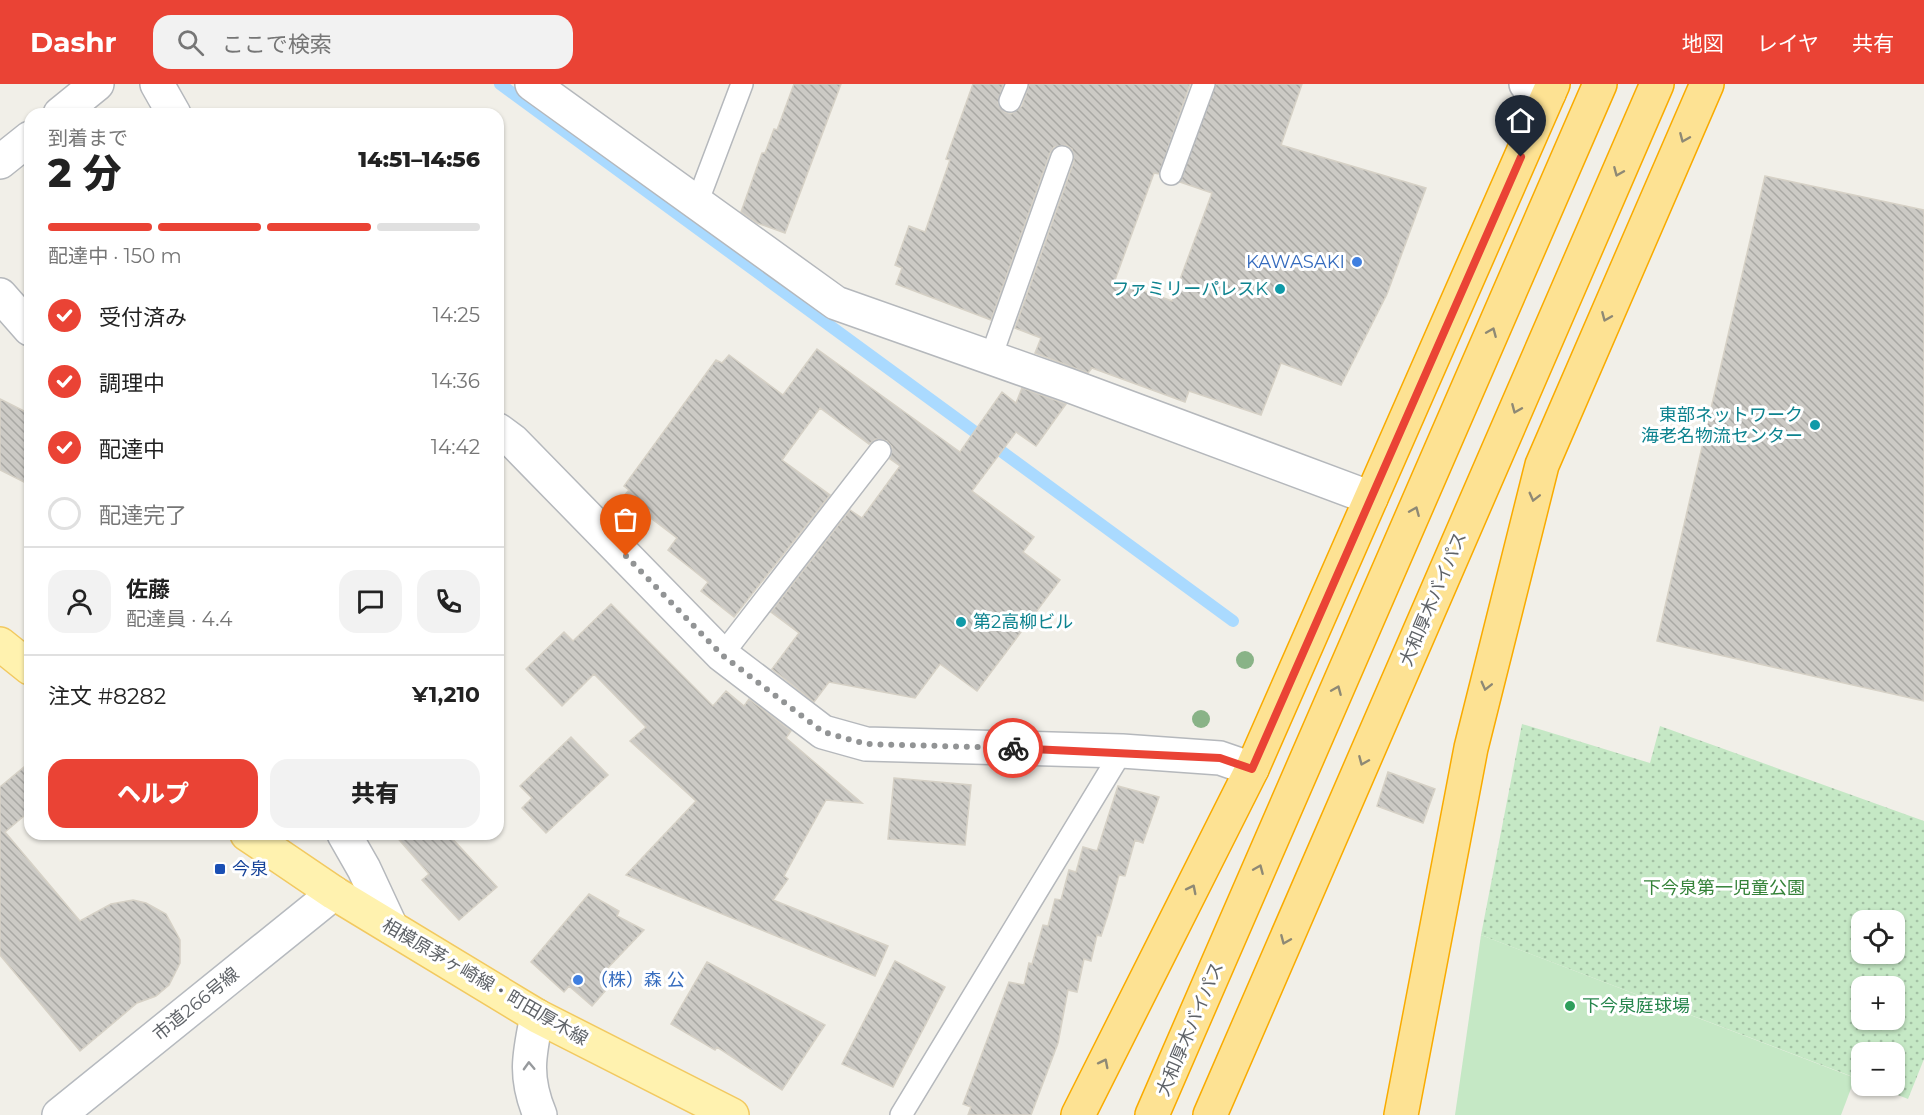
<!DOCTYPE html>
<html lang="ja">
<head>
<meta charset="utf-8">
<style>
	body { margin:0; font-family:Montserrat,"Noto Sans JP",sans-serif; background:#f2f2f2; color:#222; height:100vh; display:flex; flex-direction:column; font-size:22px; white-space:nowrap }
	* { box-sizing:border-box; margin:0 }
	p { font-size:20px; color:#767676 }
	.icon { flex:none; width:33px; height:33px; fill:none; stroke:currentColor; stroke-width:2; stroke-linecap:round; stroke-linejoin:round }
	.map { position:relative; flex:1; overflow:hidden }
	.drawer { position:absolute; left:24px; top:24px; width:480px; height:732px; display:flex; flex-direction:column; background:#fff; border-radius:18px; box-shadow:0 2px 4px #0004 }
	.drawer>* { flex:none }
	.controls { position:absolute; left:1851px; top:826px; display:grid; gap:12px }
	.controls a { display:grid; place-items:center; width:54px; height:54px; border-radius:12px; background:#fff; box-shadow:0 2px 4px #0004; font-size:30px }
	.pin { position:absolute; display:grid; place-items:center; width:51px; height:51px; color:#fff; margin:-62px -26px; border-radius:50% 50% 50% 0; rotate:-45deg; box-shadow:0 0 6px #0007 }
	.pin .icon { rotate:45deg }
	.courier { position:absolute; display:grid; place-items:center; width:60px; height:60px; margin:-30px; border:4px solid #ea4335; border-radius:50%; background:#fff; color:#222; box-shadow:0 2px 8px #0007 }
	.overview em { font-style:normal; font-weight:800 }
	.overview div { display:flex; flex-direction:column-reverse }
	.overview { display:flex; align-items:center; justify-content:space-between; height:102px; padding:0 24px }
	h1 { font-size:39px; font-weight:800; line-height:45px }
	.bar { display:grid; grid-template-columns:repeat(4,1fr); gap:9px 6px; align-content:center; height:72px; padding:0 24px }
	.bar i { height:8px; border-radius:4px; background:#e0e0e0 }
	.bar .active { background:#ea4335 }
	.bar p { grid-column:span 4 }
	.line { display:flex; align-items:center; gap:15px; padding:0 24px; border-top:2px solid #e0e0e0 }
	.line div { flex:1 }
	.round { display:grid; place-items:center; flex:none; width:63px; height:63px; border-radius:18px; background:#f2f2f2 }
	ol { padding:0 24px; list-style:none }
	li { display:flex; align-items:center; gap:18px; height:66px }
	li p { margin-inline-start:auto }
	li .icon { padding:6px; border-radius:50%; background:#ea4335; color:#fff; stroke-width:4 }
	li:last-child { color:#767676 }
	li i { width:33px; height:33px; border:3px solid #e0e0e0; border-radius:50% }
	.action { display:flex; gap:12px; margin-top:auto; padding:12px 24px }
	.action a { flex:1; height:69px; border-radius:18px; background:#ea4335; color:#fff; font-size:24px; font-weight:800; line-height:69px; text-align:center }
	.action a+a { background:#f2f2f2; color:#222 }
	header { display:flex; align-items:center; gap:36px; box-sizing:border-box; height:84px; padding:0 30px; background:#ea4335; color:#fff }
	header strong { font-size:28px }
	nav { display:flex; gap:33px; margin-inline-start:auto; font-size:21px }
	.search { width:420px; height:54px; background:#f2f2f2; display:flex; align-items:center; gap:15px; box-sizing:border-box; padding:0 21px; border-radius:18px; color:#767676; font-size:22px }
	.map>svg:first-child { display:block }
	.grass { fill:url(#grass-dots); fill-rule:evenodd }
	.garden { fill:#c5e8c5 }
	.lines { fill:none; stroke-linecap:round; stroke-linejoin:round }
	.stream { stroke:#aadaff; stroke-width:12 }
	.building { fill:url(#building-back-hatch); stroke:#d6d1c6; stroke-width:1.5 }
	.lane-casing { stroke:#b5b8bc; stroke-width:24 }
	.street-casing { stroke:#b5b8bc; stroke-width:36 }
	.secondary-casing { stroke:#b6babf; stroke-width:36 }
	.primary-casing { stroke:#f2c960; stroke-width:36 }
	.highway-casing { stroke:#f9ab00; stroke-width:36 }
	.lane { stroke:#fff; stroke-width:21 }
	.street { stroke:#fff; stroke-width:33 }
	.secondary { stroke:#fff; stroke-width:33 }
	.primary { stroke:#fff2af; stroke-width:33 }
	.highway { stroke:#fde293; stroke-width:33 }
	.tree { fill:#89b387 }
	.oneway { stroke:#8e8975 }
	.oneway2 { stroke:#979a9d }
	.done { stroke:#929495; stroke-width:6; stroke-dasharray:0 10.8 }
	.route { stroke:#ea4335; stroke-width:8 }
	.shop-dot { fill:#3f7fe0; stroke:#fff; stroke-width:2 }
	.culture-dot { fill:#0f9aa8; stroke:#fff; stroke-width:2 }
	.transit-dot { fill:#1a4fb4; stroke:#fff; stroke-width:2 }
	.leisure-dot { fill:#2e9e5b; stroke:#fff; stroke-width:2 }
	.labels { text-anchor:middle; dominant-baseline:central; stroke-width:6; stroke-linejoin:round; paint-order:stroke }
	.shop-label { font-size:18px; fill:#366cbe; stroke:#fff; text-anchor:end }
	.culture-label { font-size:18px; fill:#0d838f; stroke:#fff; text-anchor:end }
	.street-label { font-size:18px; fill:#5f6368; stroke:#fff }
	.transit-label { font-size:18px; fill:#164399; stroke:#fff; text-anchor:start }
	.park-label { font-size:18px; fill:#348238; stroke:#fff }
	.leisure-label { font-size:18px; fill:#27864d; stroke:#fff; text-anchor:start }
</style>
</head>
<body>
<header>
<strong>Dashr</strong>
<div class="search"><svg class="icon" aria-label="search" viewBox="0 0 24 24"><circle cx="10" cy="10" r="6"/><path d="M15 15l6 6"/></svg>ここで検索</div>
<nav><a>地図</a><a>レイヤ</a><a>共有</a></nav>
</header>
<div class="map">
<svg width="1924" height="1031" viewBox="0 0 1924 1031">
	<defs>
		<pattern id="grass-dots" width="8" height="8" patternUnits="userSpaceOnUse" patternTransform="scale(1.5)"><rect width="8" height="8" fill="#c5e8c5"/><path d="M2 2h.1M6 6h.1" fill="none" stroke="#a3c0a4" stroke-width="1.8" stroke-linecap="round"/></pattern>
		<pattern id="building-back-hatch" width="6" height="6" patternUnits="userSpaceOnUse" patternTransform="scale(1.5)"><rect width="6" height="6" fill="#cccac5"/><path d="M-1 5l2 2M0 0l6 6M5-1l2 2" fill="none" stroke="#a9a8a4"/></pattern>
	</defs>
	<rect width="100%" height="100%" fill="#f1efe8"/>
	<path class="grass" d="M1522 640 1650 679 1660 642 1924 737V975L1908 1015 1875 1002H1894V969H1862L1861 996 1481 851ZM1862 837H1894V870H1862ZM1862 903H1894V936H1862Z"/>
	<path class="garden" d="M1481 851 1855 994 1841 1031H1455Z"/>
	<g class="lines">
		<path class="stream" d="M500 0 1233 537"/>
	</g>
	<path class="building" d="M794 0H841L785 149 757 139 741 128 762 69H765L774 45 777 46Z
		M973 0H1003L998 19 1005 28 1011 30 1022 22 1029 0H1190L1159 90 1154 89 1115 196 1172 217 1212 109 1180 98 1216 0H1302L1281 61 1426 104 1387 210 1341 301 1281 279 1261 331 1189 307 1185 318 1092 284 1088 289 1035 269 1041 254 1015 244 1074 77 1072 65 1066 61 1054 63 1050 69 991 236 896 200 902 184 895 181 909 142 925 148 950 76 946 75Z
		M1765 92 1924 126V617L1657 557Z
		M817 265 960 368 1002 308 1016 319 1022 304 1066 320 1036 362 1016 348 972 407 1034 453 1023 468 1060 496 977 607 940 580 915 614 829 598 814 618 772 585 799 549 771 528 850 426 862 434 900 382 890 375 892 363 887 357 876 355 869 360 820 324 782 376 830 411 734 533 701 507 708 498 668 466 677 454 623 413 629 406 624 402 716 276 722 279 729 271 783 311Z
		M0 315 30 330V401L0 386Z
		M611 520 713 622 726 607 744 622 749 615 791 647 786 654 862 719 826 716 784 792 788 795 773 816 888 862 875 892 626 791 696 717 630 657 646 643 594 590 562 622 526 585 564 548 573 557Z
		M571 653 608 691 546 749 522 724 532 714 520 702Z
		M30 678V727L5 748 80 837 111 820 133 816 146 819 166 830 180 856V879L169 901 156 912 137 919 80 967 0 871V703Z
		M1388 688 1435 705 1423 739 1377 722Z
		M894 694 971 701 965 761 888 755Z
		M1118 702 1159 713 1143 759 1135 756 1125 792 1119 791 1110 824 1101 852 1097 851 1091 877 1084 875 1077 908 1068 906 1058 959 1031 1031H968L971 1023 963 1020 1009 898 1024 901 1029 879 1032 880 1043 841 1048 842 1055 815 1061 816 1069 786 1076 788 1083 763 1097 767Z
		M394 750H448L497 803 459 836 422 796 429 790Z
		M589 810 619 827 617 832 644 846 603 889 613 898 592 922 569 902 564 908 531 878Z
		M895 877 945 903 893 1003 842 980Z
		M707 878 825 941 782 1006 717 963 715 966 671 940Z"/>
	<g class="lines">
		<g class="lane-casing">
			<path id="lane" d="M1010 17 1017 0
				M1171 90 1204 0
				M697 119 742 0
				M991 273 1062 73
				M722 571 880 367
				M901 1031 1122 667"/>
		</g>
		<g class="street-casing">
			<path id="street" d="M157 0 174 30
				M532 0 836 219 1068 301 1371 414
				M1526 0 1549 9
				M60 30 97 0
				M0 78 30 54
				M0 211 30 245
				M498 346 513 357 722 571 823 648 866 660 1122 667 1220 674 1252 685
				M344 750 364 785 391 843
				M537 932C529 971 524 993 540 1031"/>
		</g>
		<g class="secondary-casing">
			<path id="secondary" d="M59 1031 334 809"/>
		</g>
		<g class="primary-casing">
			<path id="primary" d="M0 560 30 584
				M247 750 334 809 537 932 732 1031"/>
		</g>
		<g class="highway-casing">
			<path id="highway" d="M1078 1031 1252 685 1553 0
				M1152 1031 1600 0
				M1210 1031 1657 0
				M1401 1031 1471 664 1542 381 1707 0"/>
		</g>
		<use href="#lane" class="lane"/>
		<use href="#street" class="street"/>
		<use href="#secondary" class="secondary"/>
		<use href="#primary" class="primary"/>
		<use href="#highway" class="highway"/>
	</g>
	<g class="tree">
		<circle cx="1245" cy="576" r="9"/>
		<circle cx="1201" cy="635" r="9"/>
	</g>
	<defs><path id="oneway-chevron" d="M-2-3.5L2.5 0L-2 3.5" fill="none" stroke-width="1.6" stroke-linecap="round" stroke-linejoin="round" transform="scale(1.5)"/></defs>
	<g class="oneway">
		<use href="#oneway-chevron" transform="translate(1684 54) rotate(113)"/>
		<use href="#oneway-chevron" transform="translate(1618 88) rotate(113)"/>
		<use href="#oneway-chevron" transform="translate(1606 233) rotate(113)"/>
		<use href="#oneway-chevron" transform="translate(1492 248) rotate(-67)"/>
		<use href="#oneway-chevron" transform="translate(1516 325) rotate(113)"/>
		<use href="#oneway-chevron" transform="translate(1534 413) rotate(104)"/>
		<use href="#oneway-chevron" transform="translate(1415 427) rotate(-67)"/>
		<use href="#oneway-chevron" transform="translate(1486 602) rotate(104)"/>
		<use href="#oneway-chevron" transform="translate(1337 606) rotate(-67)"/>
		<use href="#oneway-chevron" transform="translate(1363 677) rotate(113)"/>
		<use href="#oneway-chevron" transform="translate(1259 785) rotate(-67)"/>
		<use href="#oneway-chevron" transform="translate(1192 805) rotate(-63)"/>
		<use href="#oneway-chevron" transform="translate(1285 856) rotate(113)"/>
		<use href="#oneway-chevron" transform="translate(1104 979) rotate(-63)"/>
	</g>
	<use class="oneway2" href="#oneway-chevron" transform="translate(529 982) rotate(-92)"/>
	<g class="lines">
		<path class="done" d="M626 472 722 571 823 648 866 660 1013 664"/>
		<path class="route" d="M1013 664 1220 674 1252 685 1521 73"/>
	</g>
	<g class="shop-dot">
		<circle cx="1357" cy="178" r="6"/>
		<circle cx="578" cy="896" r="6"/>
	</g>
	<g class="culture-dot">
		<circle cx="1280" cy="205" r="6"/>
		<circle cx="1815" cy="341" r="6"/>
		<circle cx="961" cy="538" r="6"/>
	</g>
	<rect class="transit-dot" x="214" y="779" width="12" height="12" rx="3"/>
	<circle class="leisure-dot" cx="1570" cy="922" r="6"/>
	<g class="labels">
		<g class="shop-label">
			<text x="1345" y="178">KAWASAKI</text>
			<text x="590" y="896" text-anchor="start">（株）森 公</text>
		</g>
		<g class="culture-label">
			<text x="1268" y="205">ファミリーパレスK</text>
			<text x="1803" y="331">東部ネットワーク<tspan x="1803" dy="21">海老名物流センター</tspan></text>
			<text x="973" y="538" text-anchor="start">第2高柳ビル</text>
		</g>
		<g class="street-label">
			<text transform="translate(1433 515) rotate(-67)">大和厚木バイパス</text>
			<text transform="translate(485 898) rotate(30)">相模原茅ヶ崎線・町田厚木線</text>
			<text transform="translate(196 920) rotate(-39)">市道266号線</text>
			<text transform="translate(1190 945) rotate(-67)">大和厚木バイパス</text>
		</g>
		<g class="transit-label">
			<text x="232" y="785">今泉</text>
		</g>
		<g class="park-label">
			<text x="1724" y="804">下今泉第一児童公園</text>
		</g>
		<g class="leisure-label">
			<text x="1582" y="922">下今泉庭球場</text>
		</g>
	</g>
</svg>
<div class="controls">
<a><svg class="icon" aria-label="locate" viewBox="0 0 24 24"><circle cx="12" cy="12" r="6"/><path d="M12 2v4M12 18v4M2 12h4M18 12h4"/></svg></a>
<a>+</a>
<a>−</a>
</div>
<div class="pin" style="left:626px;top:472px;background:#ea580c"><svg class="icon" aria-label="bag" viewBox="0 0 24 24"><path d="M5 8h14l-1 12H6zM9 8a3 3 0 0 1 6 0"/></svg></div>
<div class="pin" style="left:1521px;top:73px;background:#1f2937"><svg class="icon" aria-label="home" viewBox="0 0 24 24"><path d="M3 11l9-7 9 7M6 9v11h12V9"/></svg></div>
<div class="courier" style="left:1013px;top:664px"><svg class="icon" aria-label="bike" viewBox="0 0 24 24"><circle cx="6" cy="16" r="4"/><circle cx="18" cy="16" r="4"/><path d="M6 16l4-8h5l3 8M10 8l3 8H6M13 5h3"/></svg></div>
<section class="drawer">
<div class="overview"><div><h1>2 分</h1><p>到着まで</p></div><em>14:51–14:56</em></div>
<div class="bar"><i class="active"></i><i class="active"></i><i class="active"></i><i></i><p>配達中 · 150 m</p></div>
<ol>
<li><svg class="icon" aria-label="check" viewBox="0 0 24 24"><path d="M5 12l5 5 9-10"/></svg>受付済み<p>14:25</p></li>
<li><svg class="icon" aria-label="check" viewBox="0 0 24 24"><path d="M5 12l5 5 9-10"/></svg>調理中<p>14:36</p></li>
<li><svg class="icon" aria-label="check" viewBox="0 0 24 24"><path d="M5 12l5 5 9-10"/></svg>配達中<p>14:42</p></li>
<li><i></i>配達完了</li>
</ol>
<div class="line" style="height:108px"><a class="round"><svg class="icon" aria-label="person" viewBox="0 0 24 24"><circle cx="12" cy="8" r="4"/><path d="M4 21q1-7 8-7t8 7"/></svg></a><div><b>佐藤</b><p>配達員 · 4.4</p></div><a class="round"><svg class="icon" aria-label="chat" viewBox="0 0 24 24"><path d="M4 5h16v11H9l-5 4z"/></svg></a><a class="round"><svg class="icon" aria-label="phone" viewBox="0 0 24 24"><path d="M5 4h4l2 5-3 2q2 4 5 5l2-3 5 2v4C11 20 4 13 5 4z"/></svg></a></div>
<div class="line" style="height:78px"><div>注文 #8282</div><b>¥1,210</b></div>
<div class="action"><a>ヘルプ</a><a>共有</a></div>
</section>
</div>
</body>
</html>
